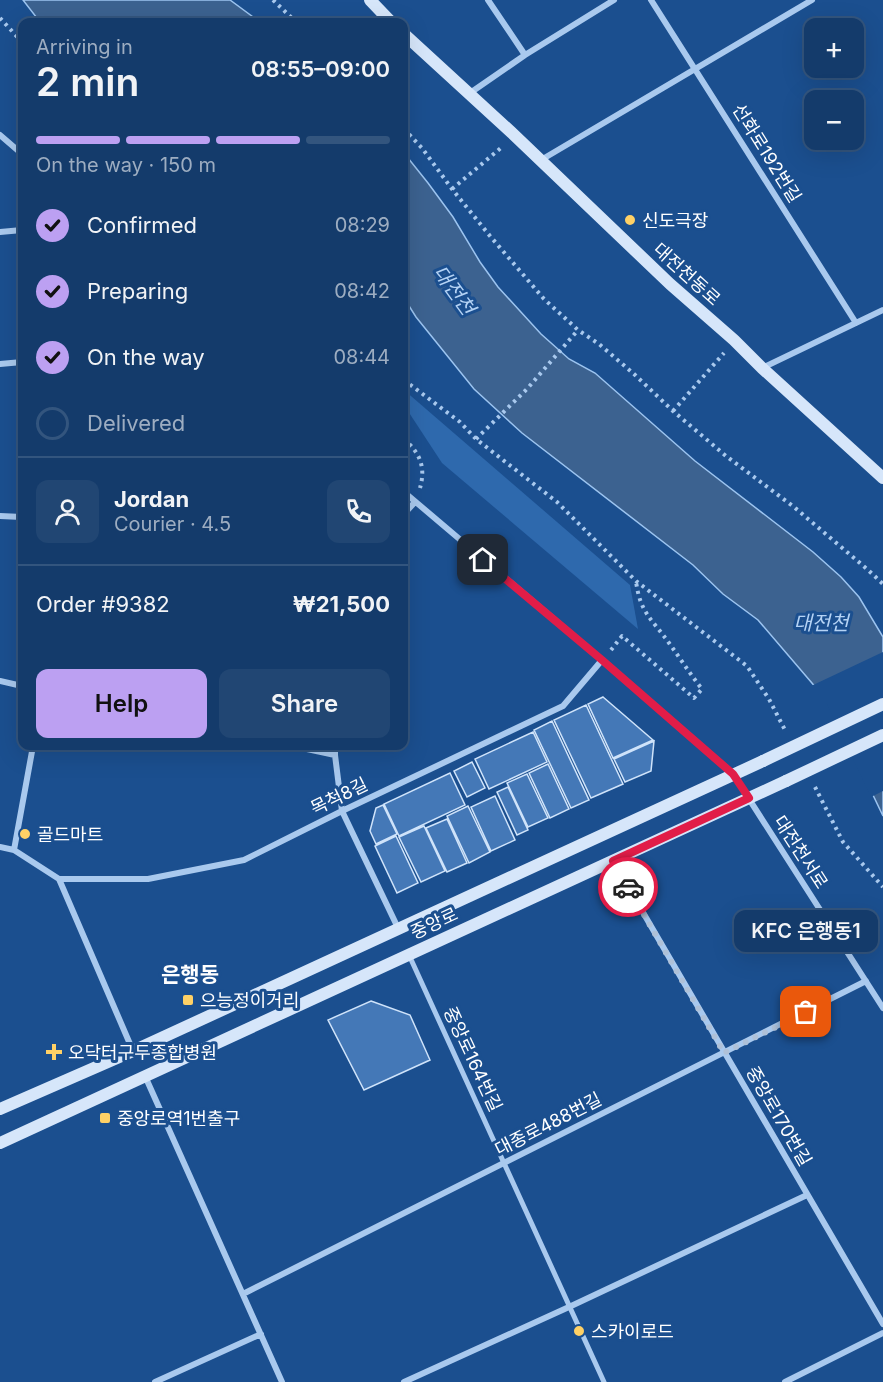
<!DOCTYPE html>
<html lang="en">
<head>
<meta charset="utf-8">
<style>
	body { margin:0; font-family:Inter,"Noto Sans KR",sans-serif; background:#214673; color:#f1f3f6; height:100vh; display:flex; flex-direction:column; font-size:22px; white-space:nowrap }
	* { box-sizing:border-box; margin:0 }
	p { font-size:20px; color:#9dadc1 }
	.icon { flex:none; width:33px; height:33px; fill:none; stroke:currentColor; stroke-width:2; stroke-linecap:round; stroke-linejoin:round }
	.map { position:relative; flex:1; overflow:hidden }
	.side { position:absolute; left:18px; top:18px; width:390px; height:732px; display:flex; flex-direction:column; background:#143b6b; border-radius:12px; box-shadow:0 6px 24px #0002,0 0 0 2px #33557e }
	.side>* { flex:none }
	.controls { position:absolute; left:804px; top:18px; display:grid; gap:12px }
	.controls a { display:grid; place-items:center; width:60px; height:60px; border-radius:12px; background:#143b6b; box-shadow:0 6px 24px #0002,0 0 0 2px #33557e; font-size:30px }
	.pin { position:absolute; display:grid; place-items:center; width:51px; height:51px; color:#fff; margin:-26px; border-radius:12px; box-shadow:0 3px 9px #0006 }
	.courier { position:absolute; display:grid; place-items:center; width:60px; height:60px; margin:-30px; border:4px solid #e11d48; border-radius:50%; background:#fff; color:#222; box-shadow:0 2px 8px #0007 }
	.bubble { position:absolute; height:42px; border-radius:12px; background:#143b6b; box-shadow:0 6px 24px #0002,0 0 0 2px #33557e; font-size:20px; font-weight:600; line-height:42px; text-align:center }
	.head em { font-style:normal; font-weight:600 }
	.head div { display:flex; flex-direction:column-reverse }
	.head { display:flex; align-items:center; justify-content:space-between; height:102px; padding:0 18px }
	h1 { font-size:39px; font-weight:600; line-height:45px }
	.bar { display:grid; grid-template-columns:repeat(4,1fr); gap:9px 6px; align-content:center; height:72px; padding:0 18px }
	.bar i { height:8px; border-radius:4px; background:#33557e }
	.bar .on { background:#bca0f2 }
	.bar p { grid-column:span 4 }
	.line { display:flex; align-items:center; gap:15px; padding:0 18px; border-top:2px solid #33557e }
	.line div { flex:1 }
	.round { display:grid; place-items:center; flex:none; width:63px; height:63px; border-radius:12px; background:#214673 }
	ol { padding:0 18px; list-style:none }
	li { display:flex; align-items:center; gap:18px; height:66px }
	li p { margin-inline-start:auto }
	li .icon { padding:6px; border-radius:50%; background:#bca0f2; color:#111; stroke-width:4 }
	li:last-child { color:#9dadc1 }
	li i { width:33px; height:33px; border:3px solid #33557e; border-radius:50% }
	.action { display:flex; gap:12px; margin-top:auto; padding:12px 18px }
	.action a { flex:1; height:69px; border-radius:12px; background:#bca0f2; color:#111; font-size:24px; font-weight:600; line-height:69px; text-align:center }
	.action a+a { background:#214673; color:#f1f3f6 }
	.map>svg:first-child { display:block }
	.green { fill:#2e69ad }
	.water { fill:#3c6290; stroke:#9cc4f0; stroke-width:1.5 }
	.pier { fill:#1b4f8f }
	.building { fill:#4478b7; stroke:#cfe3fa; stroke-width:1.5 }
	.lines { fill:none; stroke-linecap:round; stroke-linejoin:round }
	.path { stroke:#a9c9ee; stroke-width:4; stroke-dasharray:3 4.5; stroke-linecap:butt }
	.pedestrian { stroke:#a9c9ee; stroke-width:5 }
	.minor { stroke:#a9c9ee; stroke-width:6 }
	.secondary { stroke:#d6e6fa; stroke-width:12 }
	.secondary-bridge { stroke:#d6e6fa; stroke-width:12 }
	.done { stroke:#afc1d8; stroke-width:6; stroke-dasharray:0 10.8 }
	.route { stroke:#e11d48; stroke-width:8 }
	.poi-dot { fill:#ffd166; stroke:#1b4f8f; stroke-width:2 }
	.labels { text-anchor:middle; dominant-baseline:central; stroke-width:6; stroke-linejoin:round; paint-order:stroke }
	.street-label { font-size:18px; fill:#fff; stroke:#1b4f8f }
	.poi-label { font-size:18px; fill:#fff; stroke:#1b4f8f; text-anchor:start }
	.water-label { font-size:20px; font-style:italic; fill:#b5d3f5; stroke:#1b4f8f }
	.quarter-label { font-size:21px; font-weight:bold; fill:#fff; stroke:#1b4f8f }
</style>
</head>
<body>
<div class="map">
<svg width="883" height="1382" viewBox="0 0 883 1382">
	<rect width="100%" height="100%" fill="#1b4f8f"/>
	<path class="green" d="M404 390 630 585 638 629 442 463 404 405Z"/>
	<path class="water" d="M23 0H230L260 22H40Z
		M404 153 428 183 453 217 480 262 498 287 541 334 569 359 595 373 695 461 813 552 841 577 859 597 883 637V816L829 703 758 620 723 594 693 565 522 433 474 389 416 317 404 298Z"/>
	<path class="pier" d="M883 652V791L871 797 827 704 811 686Z"/>
	<path class="building" d="M603 697 653 740 613 758 588 704Z
		M586 705 623 784 591 798 554 720Z
		M552 721 589 800 571 808 534 730Z
		M533 732 547 762 489 789 475 759Z
		M654 741 651 771 625 782 614 759Z
		M472 762 485 788 467 797 454 771Z
		M548 764 569 809 550 818 529 773Z
		M450 773 465 805 399 836 384 804Z
		M527 774 548 818 528 827 507 783Z
		M508 787 528 830 517 835 497 792Z
		M495 796 515 840 491 851 471 807Z
		M383 805 397 834 376 844 370 831 376 808Z
		M468 806 490 852 469 863 447 816Z
		M447 819 467 863 447 872 426 828Z
		M424 826 445 871 421 882 399 837Z
		M396 836 418 883 397 893 375 846Z
		M371 1001 410 1015 430 1060 364 1090 328 1020Z"/>
	<g class="lines">
		<path class="path" d="M273 0 296 22
			M0 18 22 42
			M404 129 422 148 452 189 490 236 544 299 578 330 599 344 634 374 673 411 726 456 794 507 867 569 883 584
			M452 189 502 147
			M404 380 460 422 476 439 557 502 636 581 747 666 769 699 786 732
			M673 411 724 353
			M404 439C420 453 426 467 420 488
			M476 439 527 389 578 330
			M611 650 622 636 694 698 702 689C690 674 680 658 669 643 652 619 640 613 636 581
			M815 787 843 842 883 887"/>
		<path class="pedestrian" d="M409 955 604 1382"/>
		<path class="minor" d="M488 0 525 55
			M651 0 856 323
			M470 93 525 55 614 0
			M0 135 22 154
			M541 160 812 0
			M0 232 22 230
			M0 364 22 362
			M762 368 883 310
			M404 492 602 660 733 774 883 1008
			M404 514 415 502
			M0 516 22 517
			M0 681 22 686
			M293 746 335 755
			M335 746V755L342 811 398 928
			M0 847 14 850 59 879 133 1051
			M14 850 33 746
			M613 861 883 1324
			M59 879H148L244 860 342 811 563 706 602 660
			M145 1076 282 1382
			M243 1294 866 981
			M155 1382 261 1334
			M404 1382 569 1307 807 1195
			M785 1382 883 1333"/>
		<path class="secondary" d="M370 0 391 22
			M404 34 511 132 670 284 734 340 762 368 883 478
			M0 1109 133 1051 763 761
			M0 1143 786 781"/>
		<path class="secondary-bridge" d="M763 761 883 704
			M786 781 883 735"/>
	</g>
	<g class="lines">
		<path class="done" d="M628 887 724 1053 806 1012"/>
		<path class="route" d="M483 560 602 660 733 774 749 798 613 861 628 887"/>
	</g>
	<g class="poi-dot">
		<circle cx="630" cy="220" r="6"/>
		<circle cx="25" cy="834" r="6"/>
		<rect x="182" y="994" width="12" height="12" rx="3"/>
		<path d="M51 1043h6v6h6v6h-6v6h-6v-6h-6v-6h6z"/>
		<rect x="99" y="1112" width="12" height="12" rx="3"/>
		<circle cx="579" cy="1331" r="6"/>
	</g>
	<g class="labels">
		<g class="street-label">
			<text transform="translate(767 153) rotate(58)">선화로192번길</text>
			<text transform="translate(687 274) rotate(42)">대전천동로</text>
			<text transform="translate(339 796) rotate(-26)">목척8길</text>
			<text transform="translate(801 852) rotate(57)">대전천서로</text>
			<text transform="translate(434 923) rotate(-25)">중앙로</text>
			<text transform="translate(473 1059) rotate(65)">중앙로164번길</text>
			<text transform="translate(779 1116) rotate(60)">중앙로170번길</text>
			<text transform="translate(548 1124) rotate(-27)">대종로488번길</text>
		</g>
		<g class="poi-label">
			<text x="642" y="220">신도극장</text>
			<text x="37" y="834">골드마트</text>
			<text x="200" y="1000">으능정이거리</text>
			<text x="68" y="1052">오닥터구두종합병원</text>
			<text x="117" y="1118">중앙로역1번출구</text>
			<text x="591" y="1331">스카이로드</text>
		</g>
		<g class="water-label">
			<text transform="translate(454 290) rotate(54)">대전천</text>
			<text x="821" y="623">대전천</text>
		</g>
		<g class="quarter-label">
			<text x="190" y="974">은행동</text>
		</g>
	</g>
</svg>
<div class="controls">
<a>+</a>
<a>−</a>
</div>
<div class="pin" style="left:806px;top:1012px;background:#ea580c"><svg class="icon" aria-label="bag" viewBox="0 0 24 24"><path d="M5 8h14l-1 12H6zM9 8a3 3 0 0 1 6 0"/></svg></div>
<div class="pin" style="left:483px;top:560px;background:#1f2937"><svg class="icon" aria-label="home" viewBox="0 0 24 24"><path d="M3 11l9-7 9 7M6 9v11h12V9"/></svg></div>
<div class="courier" style="left:628px;top:887px"><svg class="icon" aria-label="car" viewBox="0 0 24 24"><path d="M5 17H2v-5l4-1 3-4h7l3 4 3 1v5h-3M9 17h6M6 11h13"/><circle cx="7" cy="17" r="2"/><circle cx="17" cy="17" r="2"/></svg></div>
<div class="bubble" style="left:734px;top:910px;width:144px">KFC 은행동1</div>
<section class="side">
<div class="head"><div><h1>2 min</h1><p>Arriving in</p></div><em>08:55–09:00</em></div>
<div class="bar"><i class="on"></i><i class="on"></i><i class="on"></i><i></i><p>On the way · 150 m</p></div>
<ol>
<li><svg class="icon" aria-label="check" viewBox="0 0 24 24"><path d="M5 12l5 5 9-10"/></svg>Confirmed<p>08:29</p></li>
<li><svg class="icon" aria-label="check" viewBox="0 0 24 24"><path d="M5 12l5 5 9-10"/></svg>Preparing<p>08:42</p></li>
<li><svg class="icon" aria-label="check" viewBox="0 0 24 24"><path d="M5 12l5 5 9-10"/></svg>On the way<p>08:44</p></li>
<li><i></i>Delivered</li>
</ol>
<div class="line" style="height:108px"><a class="round"><svg class="icon" aria-label="person" viewBox="0 0 24 24"><circle cx="12" cy="8" r="4"/><path d="M4 21q1-7 8-7t8 7"/></svg></a><div><b>Jordan</b><p>Courier · 4.5</p></div><a class="round"><svg class="icon" aria-label="phone" viewBox="0 0 24 24"><path d="M5 4h4l2 5-3 2q2 4 5 5l2-3 5 2v4C11 20 4 13 5 4z"/></svg></a></div>
<div class="line" style="height:78px"><div>Order #9382</div><b>₩21,500</b></div>
<div class="action"><a>Help</a><a>Share</a></div>
</section>
</div>
</body>
</html>
